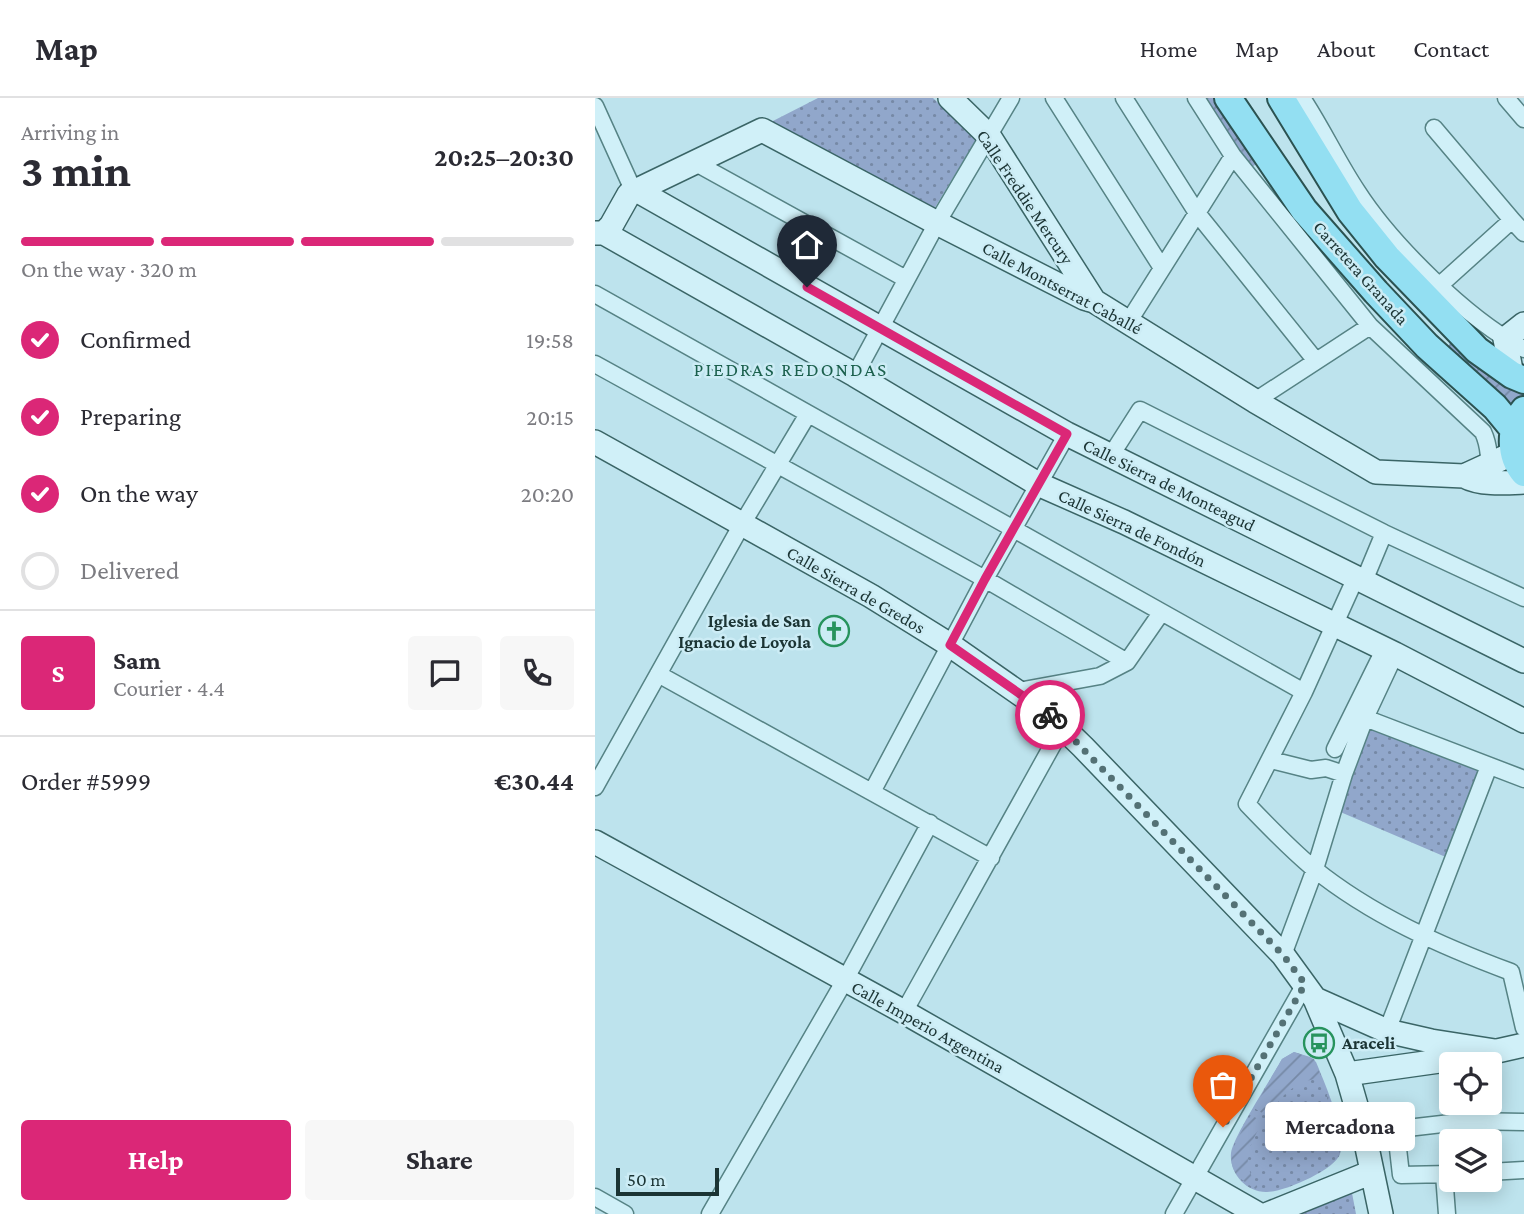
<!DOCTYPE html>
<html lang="en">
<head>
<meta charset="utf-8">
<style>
	body { margin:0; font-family:"Crimson Pro",serif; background:#f7f7f7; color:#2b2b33; height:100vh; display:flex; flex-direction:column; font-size:26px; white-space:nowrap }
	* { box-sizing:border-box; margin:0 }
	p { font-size:23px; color:#7c7c81 }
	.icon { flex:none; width:38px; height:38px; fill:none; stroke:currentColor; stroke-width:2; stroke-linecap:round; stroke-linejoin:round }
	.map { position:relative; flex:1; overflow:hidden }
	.panel { display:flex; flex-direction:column; background:#fff; width:595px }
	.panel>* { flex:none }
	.fabs { position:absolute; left:844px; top:954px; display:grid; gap:14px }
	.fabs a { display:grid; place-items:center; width:63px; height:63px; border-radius:7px; background:#fff; box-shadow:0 4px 18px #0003; font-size:35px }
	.scale { position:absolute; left:21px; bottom:18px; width:103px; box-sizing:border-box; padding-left:7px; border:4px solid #1b3434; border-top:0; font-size:19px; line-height:24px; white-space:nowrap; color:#1b3434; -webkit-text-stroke:5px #ccecf5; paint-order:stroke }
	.pin { position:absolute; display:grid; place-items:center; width:60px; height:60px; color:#fff; margin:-72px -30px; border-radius:50% 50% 50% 0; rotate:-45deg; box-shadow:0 0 7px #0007 }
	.pin .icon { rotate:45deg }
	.courier { position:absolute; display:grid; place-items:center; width:70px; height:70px; margin:-35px; border:5px solid #db2777; border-radius:50%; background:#fff; color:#222; box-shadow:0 2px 9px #0007 }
	.bubble { position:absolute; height:49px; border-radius:7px; background:#fff; box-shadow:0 4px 18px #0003; font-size:23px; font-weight:700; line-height:49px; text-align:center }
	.headline em { font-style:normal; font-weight:700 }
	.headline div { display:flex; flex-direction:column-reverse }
	.headline { display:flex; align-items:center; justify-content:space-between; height:119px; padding:0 21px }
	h1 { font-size:46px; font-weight:700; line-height:52px }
	.bar { display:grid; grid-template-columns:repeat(4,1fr); gap:10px 7px; align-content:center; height:84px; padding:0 21px }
	.bar i { height:9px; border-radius:5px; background:#e1e1e2 }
	.bar .current { background:#db2777 }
	.bar p { grid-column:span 4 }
	.line { display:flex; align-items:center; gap:18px; padding:0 21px; border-top:2px solid #e1e1e2 }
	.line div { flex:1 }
	.round { display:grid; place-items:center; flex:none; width:74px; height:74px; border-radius:7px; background:#f7f7f7 }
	ol { padding:0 21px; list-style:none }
	li { display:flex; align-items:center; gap:21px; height:77px }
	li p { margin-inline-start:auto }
	li .icon { padding:7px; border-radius:50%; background:#db2777; color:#fff; stroke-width:4 }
	li:last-child { color:#7c7c81 }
	li i { width:38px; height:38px; border:4px solid #e1e1e2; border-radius:50% }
	.action { display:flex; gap:14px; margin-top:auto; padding:14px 21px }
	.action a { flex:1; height:80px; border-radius:7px; background:#db2777; color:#fff; font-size:28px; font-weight:700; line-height:80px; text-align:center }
	.action a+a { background:#f7f7f7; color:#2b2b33 }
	header { display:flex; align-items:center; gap:42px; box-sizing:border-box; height:98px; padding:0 35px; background:#fff; border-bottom:2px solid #e1e1e2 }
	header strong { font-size:33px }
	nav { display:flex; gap:38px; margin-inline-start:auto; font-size:24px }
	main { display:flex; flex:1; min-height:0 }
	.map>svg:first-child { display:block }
	.park { fill:url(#park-dots) }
	.garden { fill:url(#garden-furrows) }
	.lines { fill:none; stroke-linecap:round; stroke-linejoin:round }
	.street-casing { stroke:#568385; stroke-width:19 }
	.secondary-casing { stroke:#3a6566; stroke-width:26 }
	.primary-casing { stroke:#2b5251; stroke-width:30 }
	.street { stroke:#d0f0f8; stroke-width:16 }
	.secondary { stroke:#d0f0f8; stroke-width:23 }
	.primary { stroke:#93dff2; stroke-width:26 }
	.done { stroke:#547175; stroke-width:7; stroke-dasharray:0 12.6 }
	.route { stroke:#db2777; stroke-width:9 }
	.labels { text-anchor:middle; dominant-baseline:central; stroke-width:5; stroke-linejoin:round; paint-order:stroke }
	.street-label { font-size:18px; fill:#1b3434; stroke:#ccecf5 }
	.poi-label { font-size:18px; font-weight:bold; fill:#1b3434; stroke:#ccecf5; text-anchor:end }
	.neighbourhood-label { font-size:19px; letter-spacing:2px; fill:#1b604d; stroke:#ccecf5 }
</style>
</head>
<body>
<header>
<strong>Map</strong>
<nav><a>Home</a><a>Map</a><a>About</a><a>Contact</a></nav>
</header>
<main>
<section class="panel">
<div class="headline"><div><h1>3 min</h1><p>Arriving in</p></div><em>20:25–20:30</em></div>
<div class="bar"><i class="current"></i><i class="current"></i><i class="current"></i><i></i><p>On the way · 320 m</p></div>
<ol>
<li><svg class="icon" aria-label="check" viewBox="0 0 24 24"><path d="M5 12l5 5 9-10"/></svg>Confirmed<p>19:58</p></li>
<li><svg class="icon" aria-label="check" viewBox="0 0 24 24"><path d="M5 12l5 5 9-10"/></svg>Preparing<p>20:15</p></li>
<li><svg class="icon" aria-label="check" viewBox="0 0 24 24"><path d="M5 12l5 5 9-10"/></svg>On the way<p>20:20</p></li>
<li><i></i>Delivered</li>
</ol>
<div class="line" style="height:126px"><b class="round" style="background:#db2777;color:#fff">S</b><div><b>Sam</b><p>Courier · 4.4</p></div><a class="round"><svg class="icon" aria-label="chat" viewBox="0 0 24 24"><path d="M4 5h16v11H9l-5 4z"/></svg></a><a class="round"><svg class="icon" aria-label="phone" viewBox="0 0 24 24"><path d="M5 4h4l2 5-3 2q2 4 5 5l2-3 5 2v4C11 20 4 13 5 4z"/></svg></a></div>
<div class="line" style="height:91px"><div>Order #5999</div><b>€30.44</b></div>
<div class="action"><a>Help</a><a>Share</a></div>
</section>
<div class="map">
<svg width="929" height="1116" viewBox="0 0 929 1116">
	<defs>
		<pattern id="park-dots" width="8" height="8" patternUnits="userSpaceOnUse" patternTransform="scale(1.75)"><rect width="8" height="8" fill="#91a7cb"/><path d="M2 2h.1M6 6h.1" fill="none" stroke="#7689a6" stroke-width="1.8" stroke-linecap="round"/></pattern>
		<pattern id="garden-furrows" width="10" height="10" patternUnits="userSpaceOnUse" patternTransform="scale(1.75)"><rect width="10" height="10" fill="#91a7cb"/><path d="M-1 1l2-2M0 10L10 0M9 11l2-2" fill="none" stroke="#7689a6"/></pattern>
	</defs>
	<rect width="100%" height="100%" fill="#bde3ed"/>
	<path class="park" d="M223 0H338L381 42 339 111 174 25Z
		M775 630 887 670 853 760 743 713 770 636Z
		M699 954 715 959 721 964C730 986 751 1033 745 1056 740 1072 687 1095 671 1094 651 1094 634 1075 636 1055 638 1039 677 979 687 961Z
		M757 1095 761 1116H705Z"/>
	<path class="garden" d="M610 0H623L665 64 655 70Z
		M856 239 929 291V301L917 316 852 256Z
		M699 954 719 961 727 980C701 982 687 997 672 1018L659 1010 687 961Z
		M732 994 745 1040 744 1059 725 1049 732 1026Z
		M656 1017 668 1024C651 1052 646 1065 665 1093 621 1071 636 1051 656 1017Z"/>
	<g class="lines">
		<g class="street-casing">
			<path id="street" d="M459 0 567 170
				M529 0 602 115 721 263
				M601 0 638 58 775 228 888 334C896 351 892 359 897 374
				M707 0C727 30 742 63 762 93 796 146 873 222 929 251
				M911 0 929 21
				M0 8 39 94
				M839 30 917 122
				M99 64 311 181
				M845 187 917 122 929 135
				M0 196 709 594
				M534 223 638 58
				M0 266 390 481 532 564
				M260 277 342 125 416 0
				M660 303 775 228
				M515 359 545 312 789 435 929 500
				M761 479 709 594 652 706C673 728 694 750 718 770 776 817 846 848 916 874
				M769 483 789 435
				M63 576 396 760
				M423 593 505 578 532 564 566 515
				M770 620 929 681
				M740 651 789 552
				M676 662 716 672 731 670 749 676
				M0 689 146 428 213 316
				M277 694 390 481 472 336
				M688 857 720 771 749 676 770 620 800 556
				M916 874 929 930
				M309 914 467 630
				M792 933 894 668
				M801 1033 806 1077 856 1076
				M769 1035 873 1023 929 1024
				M894 1074 929 1072
				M849 1076 852 1116
				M0 1099 30 1116
				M115 1116 250 882 335 725
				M579 1116 710 886"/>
		</g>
		<g class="secondary-casing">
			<path id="secondary" d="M355 0 394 38 499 203
				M43 93 472 336 929 563
				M0 135H9L16 128 34 96 167 32 342 125 489 200 499 203 660 303 781 374 869 378C886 387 910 385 929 384
				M9 135 260 277 443 386 529 424 800 556 929 623
				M917 277 910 241 929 226
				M0 344 276 498 355 547 454 616 488 649 688 857 720 901 752 976 769 1035 786 1116
				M869 378 919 355
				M0 744 309 914 663 1116
				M720 901 792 933 836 943 900 953
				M752 976 880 958 929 947
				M673 1116 777 1074"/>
		</g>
		<g class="primary-casing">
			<path id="primary" d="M633 0 709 112 781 194 832 248 900 309 919 332
				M686 0 755 113 792 159 882 252 917 277 929 282
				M929 312C914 330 914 357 929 375"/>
		</g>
		<use href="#street" class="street"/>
		<use href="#secondary" class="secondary"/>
		<use href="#primary" class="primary"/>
	</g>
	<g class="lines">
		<path class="done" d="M455 617 688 857 710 886 628 1029"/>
		<path class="route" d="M212 189 472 336 390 481 355 547 455 617"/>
	</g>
	<defs>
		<g id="church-ring" transform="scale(1.575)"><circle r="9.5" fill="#ccecf5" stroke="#27935d" stroke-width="1.5"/><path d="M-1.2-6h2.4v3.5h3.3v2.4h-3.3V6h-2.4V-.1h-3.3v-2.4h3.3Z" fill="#27935d"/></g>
		<g id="bus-ring" transform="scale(1.575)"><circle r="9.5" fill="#ccecf5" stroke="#27935d" stroke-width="1.5"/><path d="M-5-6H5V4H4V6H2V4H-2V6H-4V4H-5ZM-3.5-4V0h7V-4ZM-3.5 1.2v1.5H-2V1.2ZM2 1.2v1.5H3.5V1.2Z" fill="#27935d"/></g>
	</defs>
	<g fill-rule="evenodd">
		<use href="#church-ring" x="239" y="533"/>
		<use href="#bus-ring" x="724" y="945"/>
	</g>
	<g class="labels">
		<g class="street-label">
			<text transform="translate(430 99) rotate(56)">Calle Freddie Mercury</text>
			<text transform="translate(766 175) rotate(48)">Carretera Granada</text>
			<text transform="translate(467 190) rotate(28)">Calle Montserrat Caballé</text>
			<text transform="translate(574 387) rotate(26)">Calle Sierra de Monteagud</text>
			<text transform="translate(537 430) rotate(25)">Calle Sierra de Fondón</text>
			<text transform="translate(261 492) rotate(30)">Calle Sierra de Gredos</text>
			<text transform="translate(333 929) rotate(29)">Calle Imperio Argentina</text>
		</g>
		<g class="poi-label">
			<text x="216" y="523">Iglesia de San<tspan x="216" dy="21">Ignacio de Loyola</tspan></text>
			<text x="747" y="945" text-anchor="start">Araceli</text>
		</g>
		<g class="neighbourhood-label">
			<text x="196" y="271">PIEDRAS REDONDAS</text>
		</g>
	</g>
</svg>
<div class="fabs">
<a><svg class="icon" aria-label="locate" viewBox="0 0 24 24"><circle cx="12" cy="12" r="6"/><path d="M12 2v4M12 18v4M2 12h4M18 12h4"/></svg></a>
<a><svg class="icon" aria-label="layers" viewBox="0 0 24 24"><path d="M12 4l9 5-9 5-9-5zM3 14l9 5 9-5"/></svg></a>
</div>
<div class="scale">50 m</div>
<div class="pin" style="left:628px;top:1029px;background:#ea580c"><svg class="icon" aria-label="bag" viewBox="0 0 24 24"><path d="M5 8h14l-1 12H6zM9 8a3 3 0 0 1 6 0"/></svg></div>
<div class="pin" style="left:212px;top:189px;background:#1f2937"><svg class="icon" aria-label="home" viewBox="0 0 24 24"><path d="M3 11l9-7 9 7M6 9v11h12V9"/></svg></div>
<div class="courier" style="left:455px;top:617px"><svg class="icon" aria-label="bike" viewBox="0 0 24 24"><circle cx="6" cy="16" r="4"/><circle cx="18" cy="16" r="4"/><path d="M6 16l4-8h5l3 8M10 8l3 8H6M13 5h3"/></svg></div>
<div class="bubble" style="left:670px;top:1004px;width:150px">Mercadona</div>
</div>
</main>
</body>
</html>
